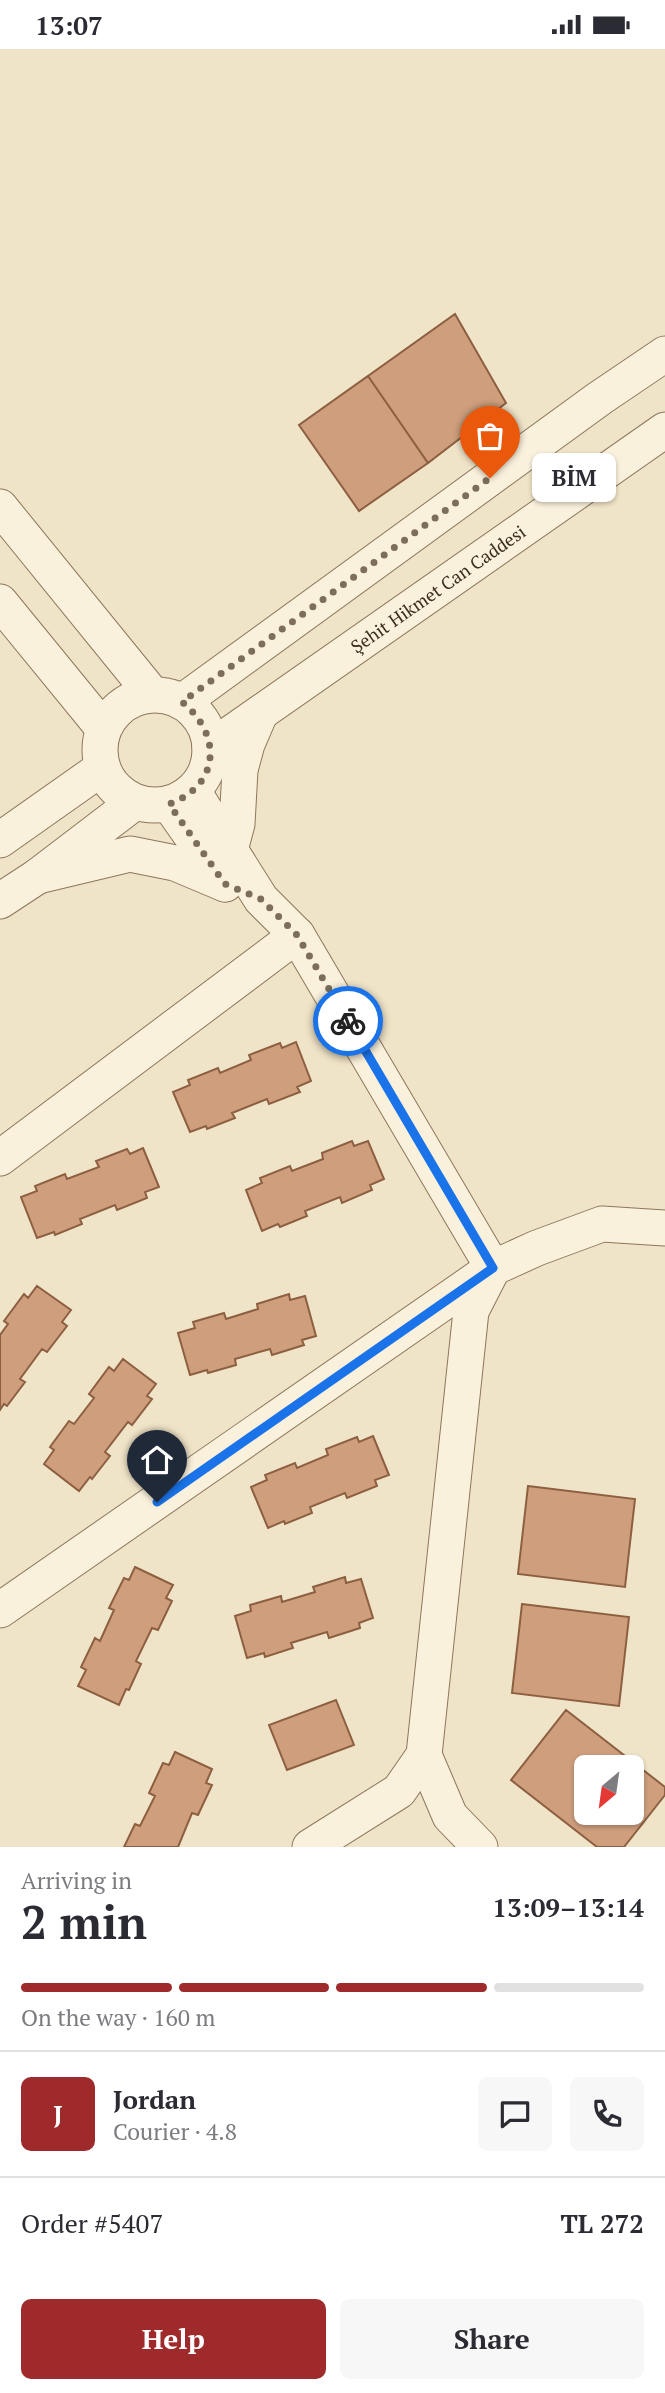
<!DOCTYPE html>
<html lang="en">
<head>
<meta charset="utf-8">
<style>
	body { margin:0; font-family:"PT Serif",serif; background:#f7f7f7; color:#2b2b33; height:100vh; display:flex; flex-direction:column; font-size:26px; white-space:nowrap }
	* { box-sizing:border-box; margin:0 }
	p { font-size:23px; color:#7c7c81 }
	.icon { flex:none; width:38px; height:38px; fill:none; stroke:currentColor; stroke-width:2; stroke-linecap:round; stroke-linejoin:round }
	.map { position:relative; height:1798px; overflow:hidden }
	.drawer { display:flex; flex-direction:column; background:#fff; flex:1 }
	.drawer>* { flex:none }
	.needle { width:46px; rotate:209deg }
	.fabs { position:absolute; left:574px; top:1706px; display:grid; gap:14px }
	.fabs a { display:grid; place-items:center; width:70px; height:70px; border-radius:10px; background:#fff; box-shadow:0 2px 5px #0004; font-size:35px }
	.pin { position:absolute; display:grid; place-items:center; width:60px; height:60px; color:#fff; margin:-72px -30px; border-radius:50% 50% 50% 0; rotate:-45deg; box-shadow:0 0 7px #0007 }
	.pin .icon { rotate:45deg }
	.courier { position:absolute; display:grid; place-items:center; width:70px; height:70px; margin:-35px; border:5px solid #1a73e8; border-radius:50%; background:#fff; color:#222; box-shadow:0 2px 9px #0007 }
	.bubble { position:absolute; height:49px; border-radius:10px; background:#fff; box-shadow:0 2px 5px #0004; font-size:23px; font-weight:700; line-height:49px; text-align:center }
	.head em { font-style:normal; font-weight:700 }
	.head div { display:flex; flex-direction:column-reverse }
	.head { display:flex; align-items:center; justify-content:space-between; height:119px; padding:0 21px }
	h1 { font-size:46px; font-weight:700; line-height:52px }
	.bar { display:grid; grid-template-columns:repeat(4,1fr); gap:10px 7px; align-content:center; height:84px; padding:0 21px }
	.bar i { height:9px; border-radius:5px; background:#e1e1e2 }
	.bar .selected { background:#9e2a2b }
	.bar p { grid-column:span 4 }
	.line { display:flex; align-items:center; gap:18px; padding:0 21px; border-top:2px solid #e1e1e2 }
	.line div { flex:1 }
	.round { display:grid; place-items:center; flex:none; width:74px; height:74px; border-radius:10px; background:#f7f7f7 }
	.primary-button { display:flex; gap:14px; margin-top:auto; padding:14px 21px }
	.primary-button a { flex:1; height:80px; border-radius:10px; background:#9e2a2b; color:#fff; font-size:28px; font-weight:700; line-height:80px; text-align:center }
	.primary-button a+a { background:#f7f7f7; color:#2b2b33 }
	.status { display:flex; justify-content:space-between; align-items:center; height:49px; padding:0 35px; background:#fff; direction:ltr }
	.status svg { height:19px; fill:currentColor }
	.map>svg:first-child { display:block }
	.building { fill:#cf9f7d; stroke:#8d5f41; stroke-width:2; fill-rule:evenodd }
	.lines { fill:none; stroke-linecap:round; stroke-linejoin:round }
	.minor-casing { stroke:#8d765c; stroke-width:37 }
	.minor { stroke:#faf1dc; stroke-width:35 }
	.done { stroke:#7c6e5b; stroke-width:7; stroke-dasharray:0 12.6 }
	.route { stroke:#1a73e8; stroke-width:9 }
	.labels { text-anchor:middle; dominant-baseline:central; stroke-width:5; stroke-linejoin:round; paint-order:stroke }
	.street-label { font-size:18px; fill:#3d2e20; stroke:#f7eed8 }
</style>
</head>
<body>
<div class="status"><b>13:07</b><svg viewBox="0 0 49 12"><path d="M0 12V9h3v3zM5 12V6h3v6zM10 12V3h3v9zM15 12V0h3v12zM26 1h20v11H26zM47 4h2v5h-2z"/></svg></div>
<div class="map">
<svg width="665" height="1798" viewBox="0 0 665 1798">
	<rect width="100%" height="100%" fill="#f0e4c8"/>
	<path class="building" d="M455 265 506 354 428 414 368 327Z
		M368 327 428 414 359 462 299 376Z
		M296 993 311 1032 297 1038 300 1043 269 1055 267 1050 232 1064 235 1069 207 1080 206 1077 190 1083 173 1043 190 1036 188 1031 218 1019 220 1024 251 1011 249 1006 280 994 282 999Z
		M352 1092 354 1097 368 1092 384 1130 370 1136 372 1141 342 1154 340 1148 305 1162 307 1167 280 1178 278 1175 262 1182 246 1141 262 1134 260 1129 290 1117 292 1122 323 1110 322 1104Z
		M143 1099 159 1138 145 1143 147 1149 117 1161 115 1156 80 1170 82 1175 55 1186 54 1183 37 1189 21 1148 37 1142 35 1137 65 1125 67 1130 99 1118 96 1112 127 1100 130 1105Z
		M37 1237 71 1261 62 1273 67 1277 47 1303 42 1300 20 1330 25 1333 7 1357 4 1355 0 1361V1286L8 1275 4 1272 24 1245 28 1249Z
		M289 1245 290 1251 305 1247 316 1287 302 1291 304 1296 272 1306 270 1300 235 1310 236 1316 208 1324 207 1321 190 1326 178 1284 195 1279 193 1273 224 1264 226 1270 258 1260 257 1255Z
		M123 1310 156 1335 147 1347 152 1350 132 1376 128 1373 105 1403 110 1407 92 1430 90 1428 79 1442 44 1415 54 1401 50 1398 69 1372 74 1375 94 1349 89 1345 109 1318 114 1322Z
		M373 1387 389 1426 375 1431 377 1437 347 1449 345 1444 310 1458 312 1464 285 1475 284 1472 268 1479 251 1438 267 1431 265 1426 295 1414 297 1419 328 1406 326 1400 357 1388 359 1393Z
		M528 1437 635 1450 625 1538 518 1525Z
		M135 1518 173 1536 166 1549 172 1552 158 1581 152 1579 136 1612 141 1615 129 1641 126 1640 119 1656 78 1637 86 1621 81 1618 95 1589 100 1592 114 1561 109 1559 124 1529 129 1531Z
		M345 1528 346 1534 361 1530 373 1569 359 1574 360 1579 329 1589 327 1583 291 1594 293 1599 265 1608 264 1604 247 1609 235 1567 251 1562 250 1556 281 1547 282 1553 315 1543 313 1538Z
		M522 1555 629 1568 619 1657 512 1644Z
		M336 1651 354 1696 287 1721 269 1676Z
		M566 1661 665 1738V1746L624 1798H597L511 1731ZM586 1718H632V1764H586Z
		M175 1703 212 1720 206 1734 212 1736 198 1766 192 1764 178 1798H124L135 1775 140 1777 155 1747 149 1744 163 1714 169 1716Z"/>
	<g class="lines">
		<g class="minor-casing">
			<g id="minor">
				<path d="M0 458 152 645"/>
				<path d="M0 553 103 679"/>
				<circle cx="155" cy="701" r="55"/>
				<path d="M182 653 600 349 665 305"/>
				<path id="s1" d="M210 699 665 381"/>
				<path d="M193 742 261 850 297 886 493 1219 471 1262 424 1706 450 1767 480 1798"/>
				<path d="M169 755 225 835"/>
				<path d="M0 791 102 719"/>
				<path d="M230 801 237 775 240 721 247 695 259 667"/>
				<path d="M38 827 130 805 175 814 225 835"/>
				<path d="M0 852 38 827 135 753"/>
				<path d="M0 1109 297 886"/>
				<path d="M0 1561 493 1219 537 1199 602 1175 665 1179"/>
				<path d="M310 1798 399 1742 424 1706"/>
			</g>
		</g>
		<use href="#minor" class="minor"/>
	</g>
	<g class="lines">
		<path class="done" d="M348 972 297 886 261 850 225 835 169 755C221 736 222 685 182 653L490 429"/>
		<path class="route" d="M157 1453 493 1219 348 972"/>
	</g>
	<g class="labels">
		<g class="street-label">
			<text stroke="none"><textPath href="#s1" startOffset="278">Şehit Hikmet Can Caddesi</textPath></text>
		</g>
	</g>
</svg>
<div class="fabs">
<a><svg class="needle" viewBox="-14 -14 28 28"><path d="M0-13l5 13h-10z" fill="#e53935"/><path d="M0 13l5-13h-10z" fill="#7c7c81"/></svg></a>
</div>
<div class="pin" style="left:490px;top:429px;background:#ea580c"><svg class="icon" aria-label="bag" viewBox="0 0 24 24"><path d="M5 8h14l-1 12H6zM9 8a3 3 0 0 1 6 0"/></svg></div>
<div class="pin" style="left:157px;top:1453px;background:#1f2937"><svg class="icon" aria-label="home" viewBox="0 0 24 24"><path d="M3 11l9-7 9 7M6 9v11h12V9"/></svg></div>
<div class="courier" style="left:348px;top:972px"><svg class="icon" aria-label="bike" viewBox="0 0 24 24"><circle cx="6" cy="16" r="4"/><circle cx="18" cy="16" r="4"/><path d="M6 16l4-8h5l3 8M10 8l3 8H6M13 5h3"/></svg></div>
<div class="bubble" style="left:532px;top:404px;width:84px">BİM</div>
</div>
<section class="drawer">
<div class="head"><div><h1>2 min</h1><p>Arriving in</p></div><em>13:09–13:14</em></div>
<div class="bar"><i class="selected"></i><i class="selected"></i><i class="selected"></i><i></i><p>On the way · 160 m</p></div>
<div class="line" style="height:126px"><b class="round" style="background:#9e2a2b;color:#fff">J</b><div><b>Jordan</b><p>Courier · 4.8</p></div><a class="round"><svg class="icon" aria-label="chat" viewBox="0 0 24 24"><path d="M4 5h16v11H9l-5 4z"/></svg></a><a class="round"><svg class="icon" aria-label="phone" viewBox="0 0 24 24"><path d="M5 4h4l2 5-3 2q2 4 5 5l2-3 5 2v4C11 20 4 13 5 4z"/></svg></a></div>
<div class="line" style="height:91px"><div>Order #5407</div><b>TL 272</b></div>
<div class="primary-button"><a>Help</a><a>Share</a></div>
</section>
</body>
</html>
